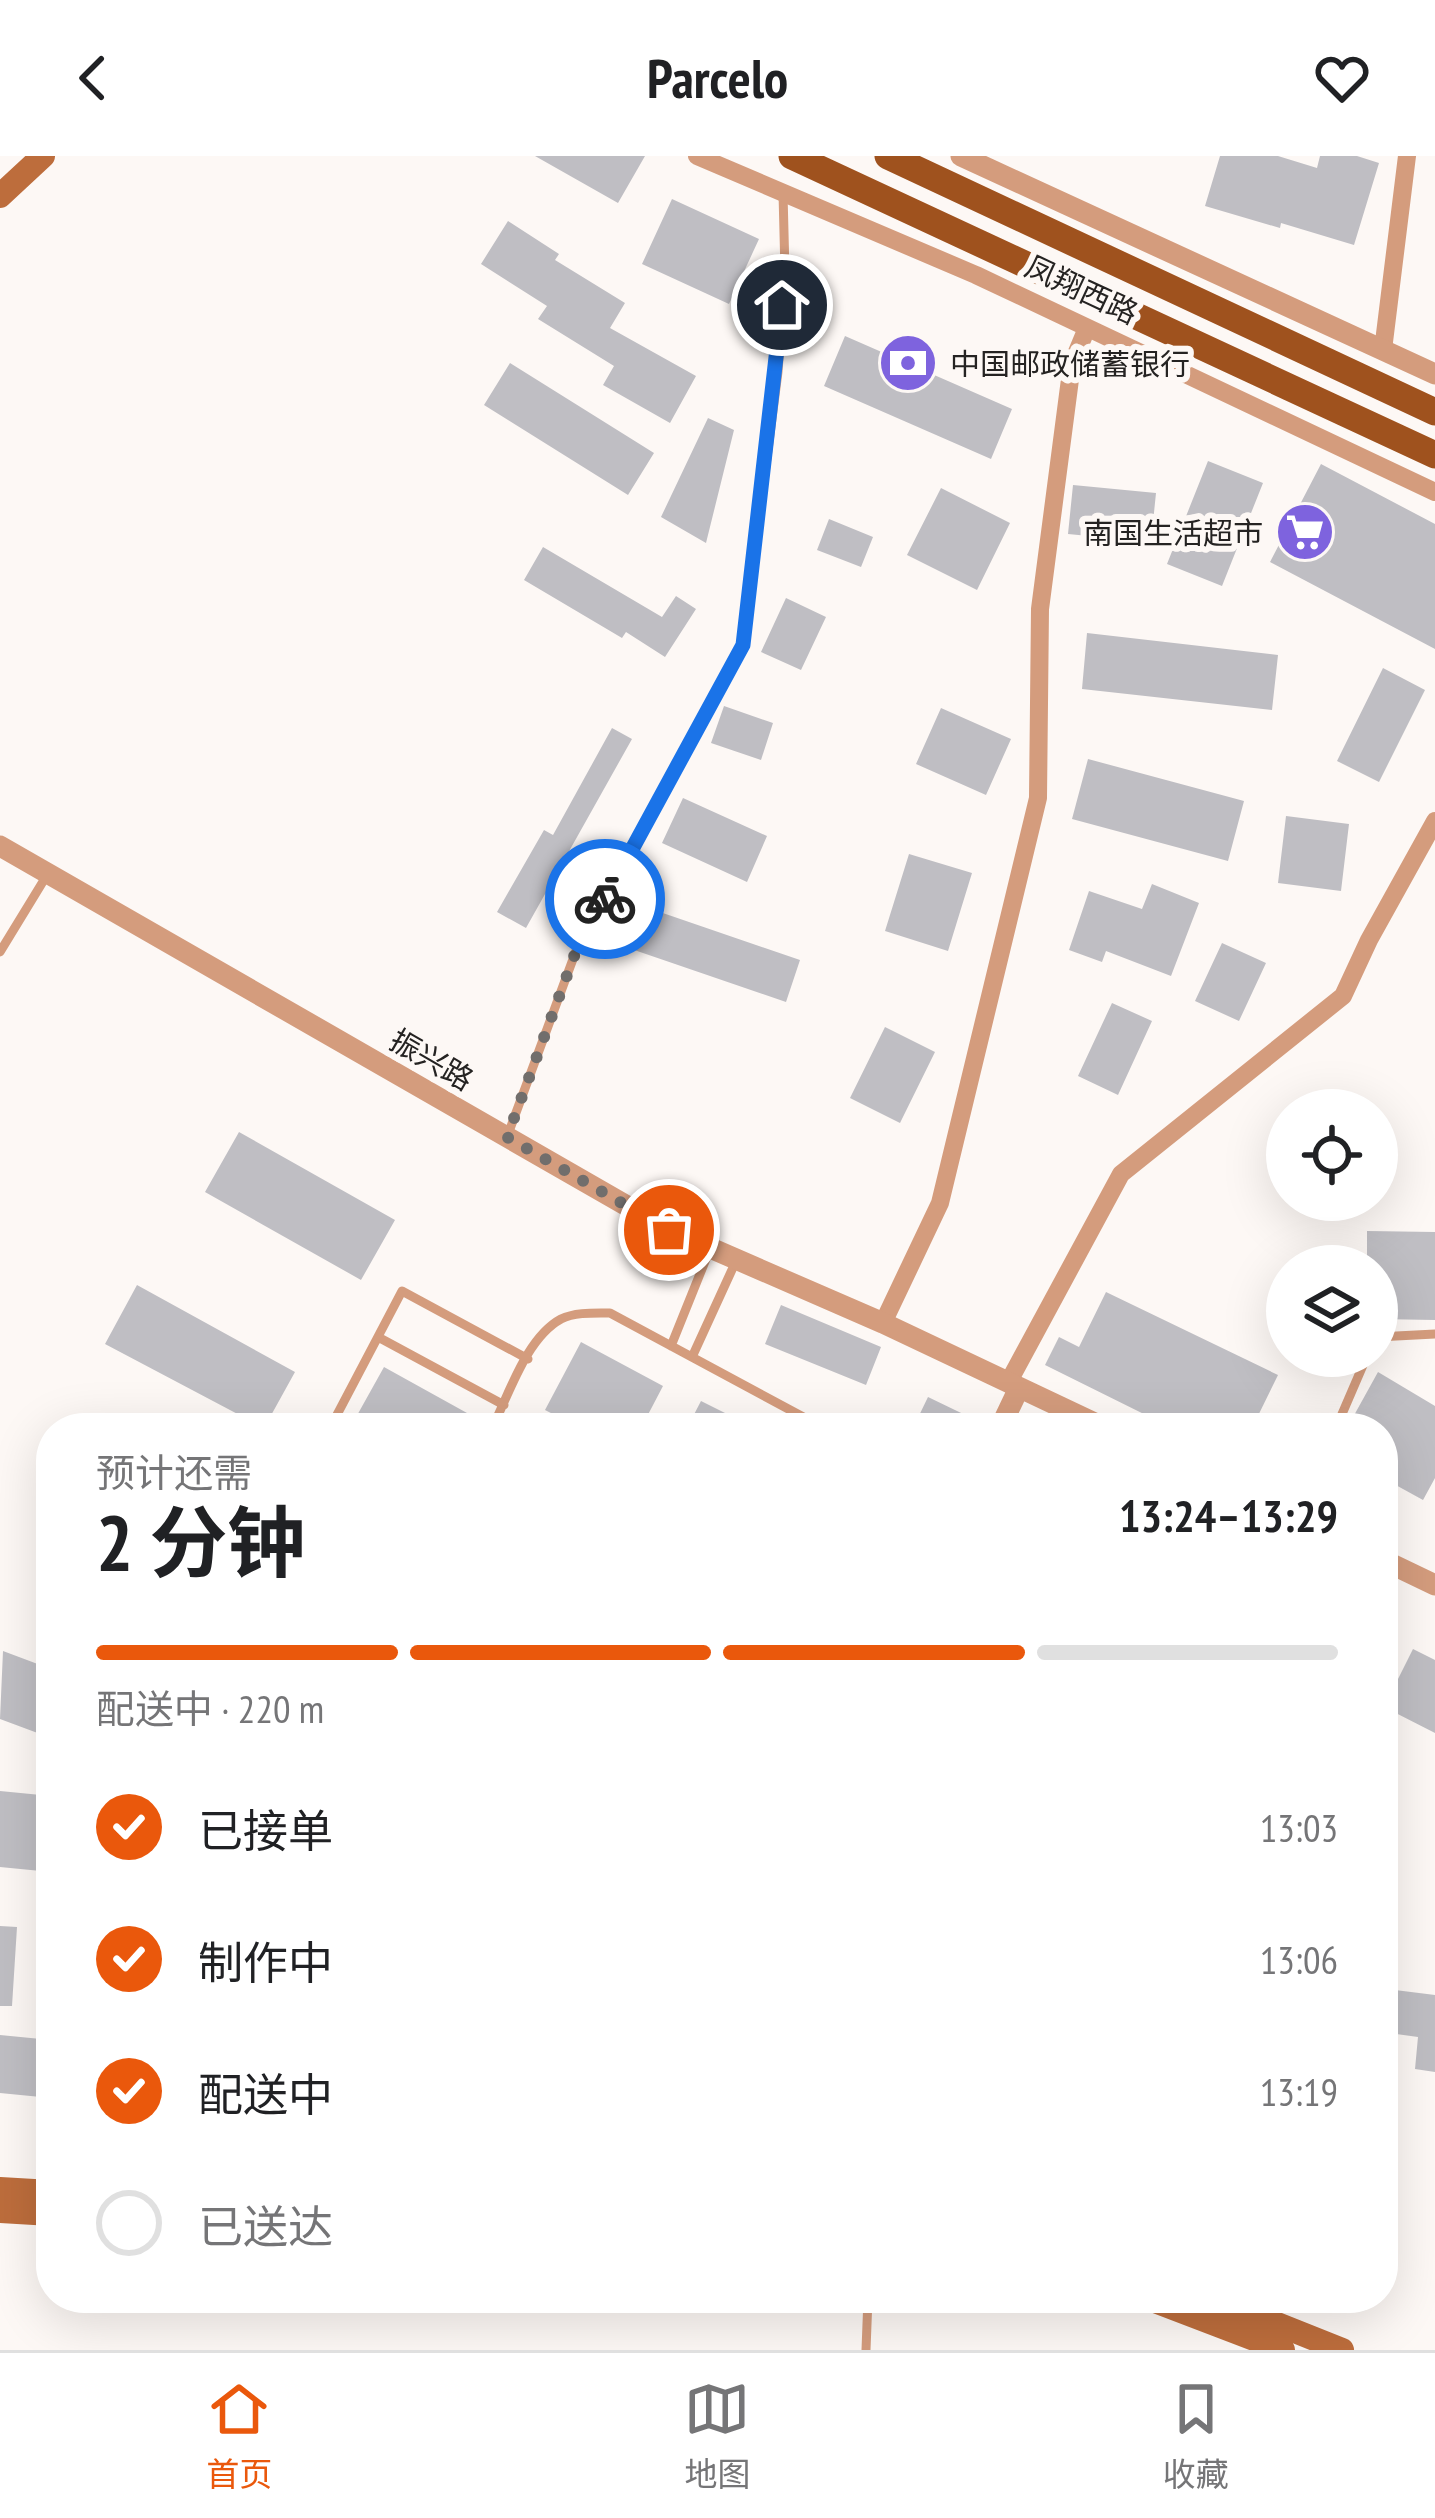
<!DOCTYPE html>
<html lang="zh">
<head>
<meta charset="utf-8">
<style>
	body { margin:0; font-family:"PT Sans Narrow","Noto Sans SC",sans-serif; background:#f2f2f2; color:#202124; height:100vh; display:flex; flex-direction:column; font-size:45px; white-space:nowrap }
	* { box-sizing:border-box; margin:0 }
	p { font-size:39px; color:#757577 }
	.icon { flex:none; width:66px; height:66px; fill:none; stroke:currentColor; stroke-width:2; stroke-linecap:round; stroke-linejoin:round }
	.map { position:relative; flex:1; overflow:hidden }
	.details { position:absolute; left:36px; top:1257px; width:1362px; height:900px; display:flex; flex-direction:column; background:#fff; border-radius:48px; box-shadow:0 12px 48px #0002 }
	.details>* { flex:none }
	.tools { position:absolute; left:1266px; top:933px; display:grid; gap:24px }
	.tools a { display:grid; place-items:center; width:132px; height:132px; border-radius:50%; background:#fff; box-shadow:0 12px 48px #0002; font-size:60px }
	.pin { position:absolute; display:grid; place-items:center; width:102px; height:102px; color:#fff; margin:-51px; border:6px solid #fff; border-radius:50%; box-shadow:0 3px 12px #0007 }
	.courier { position:absolute; display:grid; place-items:center; width:120px; height:120px; margin:-60px; border:9px solid #1a73e8; border-radius:50%; background:#fff; color:#222; box-shadow:0 3px 15px #0007 }
	.overview em { font-style:normal; font-weight:700 }
	.overview div { display:flex; flex-direction:column-reverse }
	.overview { display:flex; align-items:center; justify-content:space-between; height:204px; padding:0 60px }
	h1 { font-size:78px; font-weight:700; line-height:90px }
	.bar { display:grid; grid-template-columns:repeat(4,1fr); gap:18px 12px; align-content:center; height:144px; padding:0 60px }
	.bar i { height:15px; border-radius:9px; background:#e0e0e0 }
	.bar .current { background:#ea580c }
	.bar p { grid-column:span 4 }
	ol { padding:0 60px; list-style:none }
	li { display:flex; align-items:center; gap:36px; height:132px }
	li p { margin-inline-start:auto }
	li .icon { padding:12px; border-radius:50%; background:#ea580c; color:#fff; stroke-width:4 }
	li:last-child { color:#757577 }
	li i { width:66px; height:66px; border:6px solid #e0e0e0; border-radius:50% }
	header { display:flex; justify-content:space-between; align-items:center; height:156px; padding:0 60px; background:#fff; font-size:54px; font-weight:700 }
	.tabs { display:flex; justify-content:space-around; align-items:center; height:168px; border-top:3px solid #e0e0e0; background:#fff; font-size:33px; color:#757577 }
	.tabs a { display:grid; justify-items:center; gap:6px }
	.tabs .current { color:#ea580c }
	.map>svg:first-child { display:block }
	.building { fill:#bfbec3 }
	.lines { fill:none; stroke-linecap:round; stroke-linejoin:round }
	.service { stroke:#d49c7d; stroke-width:9 }
	.minor { stroke:#d49c7d; stroke-width:18 }
	.tertiary { stroke:#d49c7d; stroke-width:21 }
	.secondary { stroke:#bd6d3c; stroke-width:24 }
	.primary { stroke:#9f521e; stroke-width:27 }
	.done { stroke:#716e6c; stroke-width:12; stroke-dasharray:0 21.6 }
	.route { stroke:#1a73e8; stroke-width:15 }
	.labels { text-anchor:middle; dominant-baseline:central; stroke-width:12; stroke-linejoin:round; paint-order:stroke }
	.street-label { font-size:30px; fill:#252322; stroke:#fdf8f5 }
	.poi-label { font-size:30px; fill:#252322; stroke:#fdf8f5; text-anchor:start }
</style>
</head>
<body>
<header><svg class="icon" aria-label="back" viewBox="0 0 24 24"><path d="M15 5l-7 7 7 7"/></svg>Parcelo<svg class="icon" aria-label="heart" viewBox="0 0 24 24"><path d="M12 20l-8-8c-3-5 5-10 8-4 3-6 11-1 8 4z"/></svg></header>
<div class="map">
<svg width="1435" height="2194" viewBox="0 0 1435 2194">
	<rect width="100%" height="100%" fill="#fdf8f5"/>
	<path class="building" d="M535 0H645L618 47Z
		M1220 0H1278L1317 12 1320 0H1357L1379 7 1354 89 1281 67 1280 72 1205 50Z
		M672 43 759 83 729 148 642 108Z
		M508 65 559 98 555 104 625 147 610 172 696 220 670 267 603 229 614 210 538 163 547 150 481 108Z
		M845 180 1012 253 991 303 824 230Z
		M510 207 654 297 628 339 484 249Z
		M708 262 734 274 706 387 661 361Z
		M1208 305 1263 327 1222 430 1167 408Z
		M1321 308 1435 368V493L1270 406Z
		M1073 329 1156 337 1151 386 1068 378Z
		M941 332 1010 367 977 434 907 399Z
		M829 363 873 381 861 411 817 394Z
		M543 391 662 461 676 440 696 453 665 501 626 476 622 482 524 424Z
		M786 442 826 461 801 514 761 496Z
		M1087 477 1278 499 1272 554 1082 533Z
		M1383 512 1425 534 1379 626 1337 605Z
		M724 550 773 567 761 604 711 587Z
		M941 552 1011 583 986 639 916 608Z
		M612 572 632 583 526 772 497 756 544 674 553 679Z
		M1088 603 1244 645 1228 705 1072 663Z
		M683 642 767 680 747 726 662 687Z
		M1286 660 1349 668 1341 735 1278 727Z
		M909 698 972 717 948 795 885 775Z
		M1152 728 1199 747 1171 820 1106 795 1102 806 1069 794 1089 735 1142 753Z
		M622 743 800 804 786 846 608 785Z
		M1222 787 1266 807 1239 865 1195 845Z
		M1112 847 1152 865 1118 939 1078 920Z
		M885 871 935 896 900 967 850 942Z
		M239 976 395 1064 361 1124 205 1036Z
		M1367 1075 1435 1076V1164L1377 1163V1110H1367Z
		M137 1129 295 1216 264 1272 105 1188Z
		M1106 1136 1278 1219 1252 1272H1172L1045 1209 1059 1181 1079 1191Z
		M781 1149 881 1191 866 1229 765 1188Z
		M581 1186 663 1230 641 1272H580L545 1254Z
		M384 1211 467 1257 458 1272H350Z
		M1378 1216 1435 1250V1322L1423 1344 1383 1322V1272H1347Z
		M928 1241 986 1269 985 1272H913Z
		M701 1245 755 1272H687Z
		M1413 1493 1435 1504V1577L1384 1551Z
		M3 1495 51 1513V1582L0 1563Z
		M0 1635 51 1640V1716L0 1711Z
		M0 1770 17 1771 12 1850H0Z
		M1395 1834 1435 1839V1916L1415 1913 1418 1881 1389 1877Z
		M0 1879 51 1884V1942L0 1937Z"/>
	<g class="lines">
		<path class="service" d="M0 796 47 719
			M507 981 576 795 743 489 778 216 785 116 783 37
			M378 1181 504 1249
			M1377 1181 1435 1178
			M671 1190 710 1093
			M692 1201 736 1105
			M330 1272 402 1135 528 1203
			M492 1272C509 1239 526 1182 561 1163 575 1156 594 1157 610 1157L807 1263
			M1336 1272 1367 1200
			M866 2194 868 2142"/>
		<path class="minor" d="M697 0 976 119 1435 336
			M1383 194 1407 0
			M883 1167 940 1047 1038 642 1040 453 1072 208 1087 172
			M1008 1227 1121 1018 1343 840 1369 784 1435 665"/>
		<path class="tertiary" d="M961 0 1435 218
			M0 690 669 1074 883 1167 1105 1272
			M1000 1272 1019 1232
			M1383 1404 1435 1429"/>
		<path class="secondary" d="M0 40 43 0
			M0 2033 51 2036
			M0 2055 51 2058
			M1147 2142 1283 2194
			M1212 2142 1342 2194"/>
		<path class="primary" d="M792 0 1435 299
			M888 0 1435 256"/>
	</g>
	<g class="lines">
		<path class="done" d="M605 743 576 795 507 981 669 1074"/>
		<path class="route" d="M605 743 743 489 782 149"/>
	</g>
	<defs>
		<g id="bank-disc" transform="scale(3)"><circle r="9.5" fill="#7e63de" stroke="#fdf8f5"/><path d="M-6-4H6V4H-6ZM0-2.3a2.3 2.3 0 1 0 0 4.6a2.3 2.3 0 1 0 0-4.6Z" fill="#fff"/></g>
		<g id="supermarket-disc" transform="scale(3)"><circle r="9.5" fill="#7e63de" stroke="#fdf8f5"/><path d="M-6-5.5h2.5l.6 2H6L4.5 2H-2.5L-4.4-4H-6ZM-1.5 3.2a1.3 1.3 0 1 0 .1 0ZM3 3.2a1.3 1.3 0 1 0 .1 0Z" fill="#fff"/></g>
	</defs>
	<g fill-rule="evenodd">
		<use href="#bank-disc" x="908" y="207"/>
		<use href="#supermarket-disc" x="1305" y="376"/>
	</g>
	<g class="labels">
		<g class="street-label">
			<text transform="translate(1082 133) rotate(25)">凤翔西路</text>
			<text transform="translate(432 903) rotate(30)">振兴路</text>
		</g>
		<g class="poi-label">
			<text x="950" y="207">中国邮政储蓄银行</text>
			<text x="1263" y="376" text-anchor="end">南国生活超市</text>
		</g>
	</g>
</svg>
<div class="tools">
<a><svg class="icon" aria-label="locate" viewBox="0 0 24 24"><circle cx="12" cy="12" r="6"/><path d="M12 2v4M12 18v4M2 12h4M18 12h4"/></svg></a>
<a><svg class="icon" aria-label="layers" viewBox="0 0 24 24"><path d="M12 4l9 5-9 5-9-5zM3 14l9 5 9-5"/></svg></a>
</div>
<div class="pin" style="left:669px;top:1074px;background:#ea580c"><svg class="icon" aria-label="bag" viewBox="0 0 24 24"><path d="M5 8h14l-1 12H6zM9 8a3 3 0 0 1 6 0"/></svg></div>
<div class="pin" style="left:782px;top:149px;background:#1f2937"><svg class="icon" aria-label="home" viewBox="0 0 24 24"><path d="M3 11l9-7 9 7M6 9v11h12V9"/></svg></div>
<div class="courier" style="left:605px;top:743px"><svg class="icon" aria-label="bike" viewBox="0 0 24 24"><circle cx="6" cy="16" r="4"/><circle cx="18" cy="16" r="4"/><path d="M6 16l4-8h5l3 8M10 8l3 8H6M13 5h3"/></svg></div>
<section class="details">
<div class="overview"><div><h1>2 分钟</h1><p>预计还需</p></div><em>13:24–13:29</em></div>
<div class="bar"><i class="current"></i><i class="current"></i><i class="current"></i><i></i><p>配送中 · 220 m</p></div>
<ol>
<li><svg class="icon" aria-label="check" viewBox="0 0 24 24"><path d="M5 12l5 5 9-10"/></svg>已接单<p>13:03</p></li>
<li><svg class="icon" aria-label="check" viewBox="0 0 24 24"><path d="M5 12l5 5 9-10"/></svg>制作中<p>13:06</p></li>
<li><svg class="icon" aria-label="check" viewBox="0 0 24 24"><path d="M5 12l5 5 9-10"/></svg>配送中<p>13:19</p></li>
<li><i></i>已送达</li>
</ol>
</section>
</div>
<nav class="tabs">
<a class="current"><svg class="icon" aria-label="home" viewBox="0 0 24 24"><path d="M3 11l9-7 9 7M6 9v11h12V9"/></svg>首页</a>
<a><svg class="icon" aria-label="map" viewBox="0 0 24 24"><path d="M3 6l6-2 6 2 6-2v14l-6 2-6-2-6 2zM9 4v14M15 6v14"/></svg>地图</a>
<a><svg class="icon" aria-label="saved" viewBox="0 0 24 24"><path d="M7 4h10v16l-5-4-5 4z"/></svg>收藏</a>
</nav>
</body>
</html>
